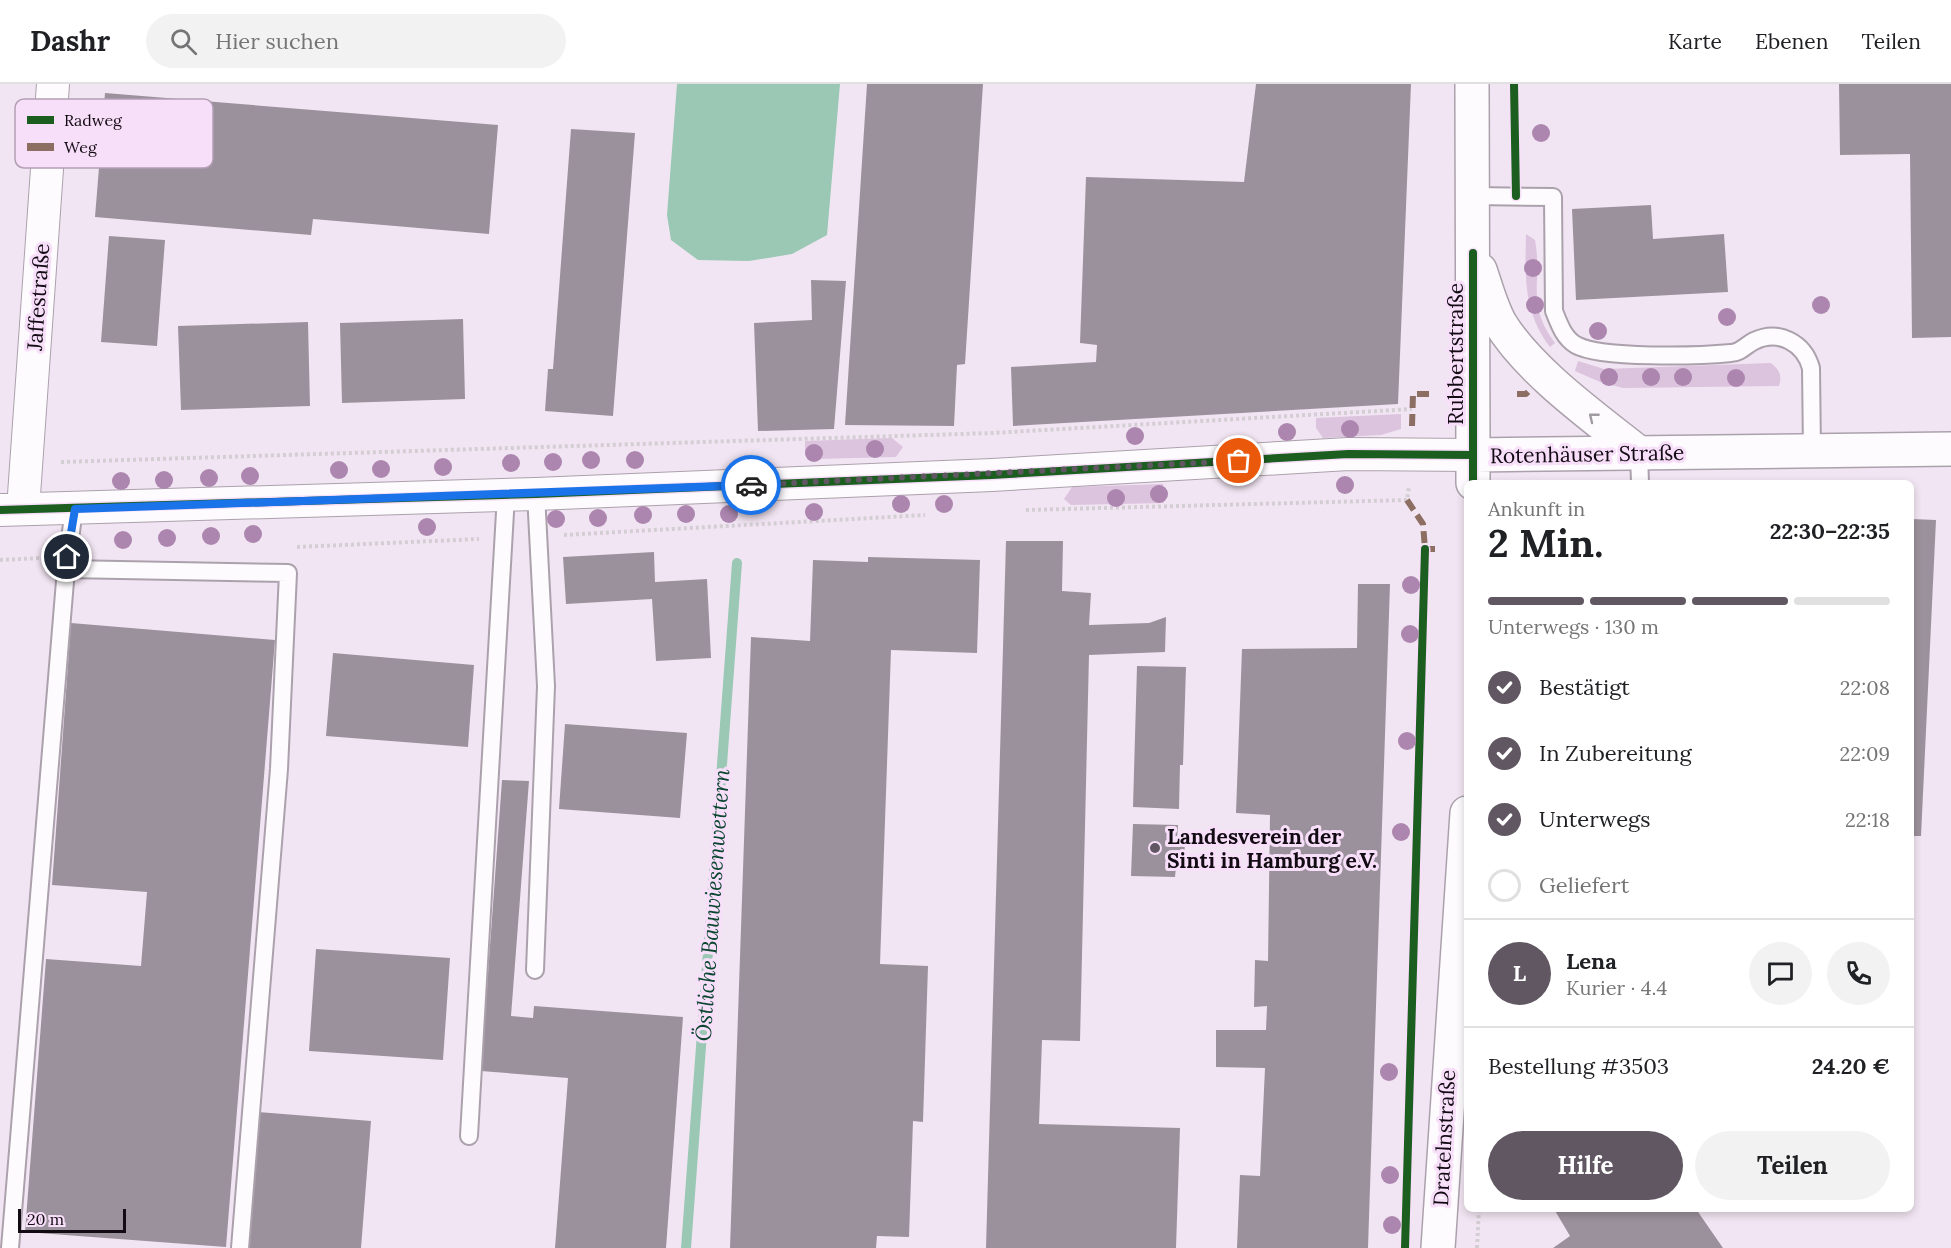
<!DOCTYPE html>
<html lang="de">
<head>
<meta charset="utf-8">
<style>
	body { margin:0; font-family:Lora,serif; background:#f2f2f2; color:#202124; height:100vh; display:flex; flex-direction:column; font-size:22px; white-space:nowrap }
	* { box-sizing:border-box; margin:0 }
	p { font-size:20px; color:#757577 }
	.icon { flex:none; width:33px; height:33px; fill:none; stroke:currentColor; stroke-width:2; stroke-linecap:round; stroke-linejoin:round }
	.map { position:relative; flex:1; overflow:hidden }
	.side { position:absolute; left:1464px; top:396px; width:450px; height:732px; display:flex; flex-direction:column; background:#fff; border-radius:9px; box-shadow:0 3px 9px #0003 }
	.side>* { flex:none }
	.scale { position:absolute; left:18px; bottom:15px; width:108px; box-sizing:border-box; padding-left:6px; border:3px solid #130b14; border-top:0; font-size:16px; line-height:21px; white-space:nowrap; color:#130b14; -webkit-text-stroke:4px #f8dff9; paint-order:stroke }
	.pin { position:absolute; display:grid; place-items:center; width:51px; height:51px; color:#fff; margin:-26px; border:3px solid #fff; border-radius:50%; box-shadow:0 2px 6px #0007 }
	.courier { position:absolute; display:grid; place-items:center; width:60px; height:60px; margin:-30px; border:4px solid #1a73e8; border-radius:50%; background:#fff; color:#222; box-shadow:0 2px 8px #0007 }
	.head em { font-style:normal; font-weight:800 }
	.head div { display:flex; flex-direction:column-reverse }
	.head { display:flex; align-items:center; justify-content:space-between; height:102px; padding:0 24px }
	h1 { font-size:39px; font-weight:800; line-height:45px }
	.bar { display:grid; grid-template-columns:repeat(4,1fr); gap:9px 6px; align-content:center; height:72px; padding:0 24px }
	.bar i { height:8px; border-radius:4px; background:#e0e0e0 }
	.bar .on { background:#615762 }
	.bar p { grid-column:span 4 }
	.line { display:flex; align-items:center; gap:15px; padding:0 24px; border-top:2px solid #e0e0e0 }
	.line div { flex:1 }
	.round { display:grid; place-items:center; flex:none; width:63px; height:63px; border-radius:32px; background:#f2f2f2 }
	ol { padding:0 24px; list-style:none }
	li { display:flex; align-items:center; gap:18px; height:66px }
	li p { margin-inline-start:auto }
	li .icon { padding:6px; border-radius:50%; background:#615762; color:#fff; stroke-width:4 }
	li:last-child { color:#757577 }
	li i { width:33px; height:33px; border:3px solid #e0e0e0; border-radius:50% }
	.primary-button { display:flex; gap:12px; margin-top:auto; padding:12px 24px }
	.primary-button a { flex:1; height:69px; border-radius:36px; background:#615762; color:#fff; font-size:24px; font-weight:800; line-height:69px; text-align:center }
	.primary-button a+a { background:#f2f2f2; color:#202124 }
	header { display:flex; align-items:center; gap:36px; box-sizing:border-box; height:84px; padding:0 30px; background:#fff; border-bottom:2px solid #e0e0e0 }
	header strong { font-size:28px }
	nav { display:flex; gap:33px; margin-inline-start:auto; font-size:21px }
	.search { width:420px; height:54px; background:#f2f2f2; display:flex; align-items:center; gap:15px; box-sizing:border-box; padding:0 21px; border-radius:33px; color:#757577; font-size:22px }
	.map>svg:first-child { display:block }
	.green { fill:#dcc3de }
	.water { fill:#9ac8b4 }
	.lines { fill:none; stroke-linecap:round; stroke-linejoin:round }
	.stream { stroke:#9ac8b4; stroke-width:10 }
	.building { fill:#9b919c }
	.service-casing { stroke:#aba1ac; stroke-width:20 }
	.minor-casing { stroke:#aba1ac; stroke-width:34 }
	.tertiary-casing { stroke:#aba1ac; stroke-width:36 }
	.secondary-casing { stroke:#aba1ac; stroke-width:36 }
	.path { stroke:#d3ced3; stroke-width:4; stroke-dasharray:3 3; stroke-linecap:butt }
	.service { stroke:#fdfbfd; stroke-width:16 }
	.minor { stroke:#fdfbfd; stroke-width:32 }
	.tertiary { stroke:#fdfbfd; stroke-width:33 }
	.secondary { stroke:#fdfbfd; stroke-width:33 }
	.quiet { stroke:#8d6e63; stroke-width:6; stroke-dasharray:12 6; stroke-linecap:butt }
	.cycleway-casing { stroke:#f8dff9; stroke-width:11 }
	.cycleway { stroke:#1b5e20; stroke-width:8 }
	.tree { fill:#ac86af }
	.oneway { stroke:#9f9ba0 }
	.done { stroke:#615762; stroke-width:6; stroke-dasharray:0 10.8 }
	.route { stroke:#1a73e8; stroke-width:8 }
	.poi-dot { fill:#615762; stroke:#f8dff9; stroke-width:2 }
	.labels { text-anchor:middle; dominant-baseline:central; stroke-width:6; stroke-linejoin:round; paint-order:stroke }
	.street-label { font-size:21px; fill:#130b14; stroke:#f8dff9 }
	.poi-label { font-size:21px; font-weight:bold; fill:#130b14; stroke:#f8dff9; text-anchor:start }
	.water-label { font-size:22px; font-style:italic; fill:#0b4730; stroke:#f8dff9 }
	.key { fill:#f8dff9; stroke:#b39fb4; stroke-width:1.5 }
	.key-label { font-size:16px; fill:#130b14 }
</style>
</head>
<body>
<header>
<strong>Dashr</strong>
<div class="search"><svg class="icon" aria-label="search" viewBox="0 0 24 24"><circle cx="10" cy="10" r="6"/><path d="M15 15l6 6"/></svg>Hier suchen</div>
<nav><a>Karte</a><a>Ebenen</a><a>Teilen</a></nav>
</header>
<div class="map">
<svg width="1951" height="1164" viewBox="0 0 1951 1164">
	<rect width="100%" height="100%" fill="#f2e5f3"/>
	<path class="green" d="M1526 150 1535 156C1543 199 1525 218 1555 259L1550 263C1523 228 1525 191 1526 150Z
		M1578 277 1604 285 1771 279C1780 286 1782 292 1779 302L1623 304 1600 298 1575 287Z
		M1401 330V345L1381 351 1323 354 1316 344V334Z
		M892 354 903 363 896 373 816 375 805 366V357Z
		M1163 400 1164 419 1071 421 1064 415 1072 403Z"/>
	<path class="water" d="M677 0H840L827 151 792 170 749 177 698 176 671 156 667 131Z"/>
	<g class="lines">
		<path class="stream" d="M686 1164 737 479"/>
	</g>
	<path class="building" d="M867 0H983L965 280 957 281 954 342 845 341Z
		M1256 0H1411L1398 320 1013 342 1011 283 1096 278 1097 261 1080 259 1086 93 1244 98Z
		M1839 0H1951V253L1912 254 1910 70 1840 71Z
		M105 9 498 41 489 150 313 135 311 151 95 133Z
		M571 45 635 49 613 332 545 327 548 285H553Z
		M1651 121 1653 155 1724 150 1728 208 1576 216 1572 125Z
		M109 152 165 156 157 262 101 258Z
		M811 196 846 197 834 345 758 347 754 239 812 236Z
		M463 235 465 315 342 319 340 239Z
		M308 238 310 322 181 326 178 242Z
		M1911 435 1936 436 1921 752H1911Z
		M1006 457H1063L1062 507 1091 509 1089 541 1149 539 1166 533 1165 568 1089 571 1080 957 1042 956 1039 1040 1180 1044 1176 1164H986Z
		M654 468 655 498 707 495 711 574 656 577 652 515 566 520 563 473Z
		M868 473 980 476 977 569 891 566 880 880 928 882 923 1038 913 1037 909 1153 877 1152 876 1164H730L751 553 810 557 813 476 868 478Z
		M1358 500H1390L1368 1164H1237L1240 1091 1260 1092 1265 984 1216 983V946H1266L1267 922 1254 923 1255 876 1268 877 1270 731 1236 729 1242 565 1357 564Z
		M71 539 275 556 226 1163 25 1148 46 875 141 882 147 808 52 801Z
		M333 569 474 581 468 663 326 652Z
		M1137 582 1186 583 1183 681H1180L1179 725 1133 723Z
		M565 640 687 649 680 734 559 725Z
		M502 696 529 697 511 932 533 934 534 922 683 933 666 1164H555L568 994 481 987Z
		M1133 740 1178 741 1177 756H1185L1184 784 1176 783 1175 793 1131 792Z
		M316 865 450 874 443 976 309 967Z
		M258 1028 371 1037 361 1164H248Z
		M1554 1125H1696L1723 1164H1553L1570 1152Z"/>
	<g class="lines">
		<g class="service-casing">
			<path id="service" d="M1473 112 1553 113 1554 227C1559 240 1564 254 1576 261 1601 275 1699 272 1731 269 1740 269 1746 261 1754 257 1779 245 1804 259 1811 284L1812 367
				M1639 369 1640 399
				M66 485 288 489 279 685 240 1164
				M535 886 546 602 536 410
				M469 1052 506 411
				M10 1164 66 485 74 425"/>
		</g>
		<g class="minor-casing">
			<path id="minor" d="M23 425 53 0
				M0 426 536 410 992 391 1348 370 1473 371"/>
		</g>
		<g class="tertiary-casing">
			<path id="tertiary" d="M1472 0 1473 371
				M1480 186C1486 203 1491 223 1500 239 1529 287 1595 334 1639 369"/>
		</g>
		<g class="secondary-casing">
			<path id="secondary" d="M1473 399V371L1951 365
				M1438 1164 1467 729"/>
		</g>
		<path class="path" d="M1514 0 1515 87
			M61 378 992 349 1412 325
			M1026 426 1407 416 1409 403
			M564 451 925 431
			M297 463 479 455
			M0 476 41 474
			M1408 1037 1425 465
			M1477 1164 1479 1125"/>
		<use href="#service" class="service"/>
		<use href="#minor" class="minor"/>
		<use href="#tertiary" class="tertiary"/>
		<use href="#secondary" class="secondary"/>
		<path class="quiet" d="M1517 310H1526L1532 304
			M1412 342 1413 310H1435
			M1407 416 1423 440 1425 465H1435"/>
		<g class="cycleway-casing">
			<path id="cycleway" d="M1514 0 1516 112
				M1473 169V399
				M0 426 536 410 992 391 1348 370 1473 371
				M1405 1164 1425 465"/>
		</g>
		<use href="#cycleway" class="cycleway"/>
	</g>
	<g class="tree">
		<circle cx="1541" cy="49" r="9"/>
		<circle cx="1533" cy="184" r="9"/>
		<circle cx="1535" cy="221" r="9"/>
		<circle cx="1821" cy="221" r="9"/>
		<circle cx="1727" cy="233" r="9"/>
		<circle cx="1598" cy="247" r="9"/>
		<circle cx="1609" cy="293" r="9"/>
		<circle cx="1651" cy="293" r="9"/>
		<circle cx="1683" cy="293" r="9"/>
		<circle cx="1736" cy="294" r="9"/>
		<circle cx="1350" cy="345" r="9"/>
		<circle cx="1287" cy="348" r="9"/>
		<circle cx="1135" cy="352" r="9"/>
		<circle cx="875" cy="365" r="9"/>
		<circle cx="814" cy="369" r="9"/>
		<circle cx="591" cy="376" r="9"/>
		<circle cx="635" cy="376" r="9"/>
		<circle cx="553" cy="378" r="9"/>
		<circle cx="511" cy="379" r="9"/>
		<circle cx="443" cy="383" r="9"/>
		<circle cx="381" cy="385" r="9"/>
		<circle cx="339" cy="386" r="9"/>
		<circle cx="250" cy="392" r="9"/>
		<circle cx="209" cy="394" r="9"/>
		<circle cx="164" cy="396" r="9"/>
		<circle cx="121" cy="397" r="9"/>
		<circle cx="1345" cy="401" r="9"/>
		<circle cx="1159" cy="410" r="9"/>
		<circle cx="1116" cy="414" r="9"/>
		<circle cx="901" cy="420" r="9"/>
		<circle cx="944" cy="420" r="9"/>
		<circle cx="814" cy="428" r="9"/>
		<circle cx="686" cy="430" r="9"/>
		<circle cx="729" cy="430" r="9"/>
		<circle cx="643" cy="431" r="9"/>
		<circle cx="598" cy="434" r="9"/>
		<circle cx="556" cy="435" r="9"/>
		<circle cx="427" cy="443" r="9"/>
		<circle cx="253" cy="450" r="9"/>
		<circle cx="211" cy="452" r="9"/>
		<circle cx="167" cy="454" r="9"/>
		<circle cx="123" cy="456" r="9"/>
		<circle cx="1411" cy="501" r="9"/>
		<circle cx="1410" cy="550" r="9"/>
		<circle cx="1407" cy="657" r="9"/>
		<circle cx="1401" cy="748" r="9"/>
		<circle cx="1389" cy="988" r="9"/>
		<circle cx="1390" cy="1091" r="9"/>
		<circle cx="1392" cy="1141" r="9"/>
	</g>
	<defs><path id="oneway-chevron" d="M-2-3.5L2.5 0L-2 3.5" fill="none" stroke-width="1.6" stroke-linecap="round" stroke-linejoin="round" transform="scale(1.5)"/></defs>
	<use class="oneway" href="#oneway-chevron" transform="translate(1593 333) rotate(-141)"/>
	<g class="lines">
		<path class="done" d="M751 401 1239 377"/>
		<path class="route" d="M67 473 75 425 751 401"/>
	</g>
	<circle class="poi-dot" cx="1155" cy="764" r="6"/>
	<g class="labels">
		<g class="street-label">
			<text transform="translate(38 213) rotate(-86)">Jaffestraße</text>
			<text transform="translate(1455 270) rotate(-90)">Rubbertstraße</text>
			<text transform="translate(1587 370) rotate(-1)">Rotenhäuser Straße</text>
			<text transform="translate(1444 1054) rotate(-87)">Dratelnstraße</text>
		</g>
		<g class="poi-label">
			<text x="1167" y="752">Landesverein der<tspan x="1167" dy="24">Sinti in Hamburg e.V.</tspan></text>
		</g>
		<g class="water-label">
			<text transform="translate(712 821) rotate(-86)">Östliche Bauwiesenwettern</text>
		</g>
	</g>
	<rect x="15" y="15" width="198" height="69" rx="9" class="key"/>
	<rect x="27" y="32" width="27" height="8" fill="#1b5e20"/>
	<rect x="27" y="59" width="27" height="8" fill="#8d6e63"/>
	<g class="key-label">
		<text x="64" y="42">Radweg</text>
		<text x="64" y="69">Weg</text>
	</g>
</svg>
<div class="scale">20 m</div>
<div class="pin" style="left:1239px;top:377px;background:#ea580c"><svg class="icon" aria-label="bag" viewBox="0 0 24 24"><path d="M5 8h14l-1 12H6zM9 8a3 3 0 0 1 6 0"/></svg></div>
<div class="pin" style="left:67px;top:473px;background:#1f2937"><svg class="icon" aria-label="home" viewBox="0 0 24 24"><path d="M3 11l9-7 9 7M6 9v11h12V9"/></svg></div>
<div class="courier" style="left:751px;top:401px"><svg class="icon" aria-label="car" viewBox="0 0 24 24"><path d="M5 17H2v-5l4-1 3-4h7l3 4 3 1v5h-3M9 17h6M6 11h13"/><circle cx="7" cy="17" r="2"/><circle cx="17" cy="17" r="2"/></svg></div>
<section class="side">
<div class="head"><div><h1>2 Min.</h1><p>Ankunft in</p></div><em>22:30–22:35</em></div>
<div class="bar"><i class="on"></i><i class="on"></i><i class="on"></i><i></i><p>Unterwegs · 130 m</p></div>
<ol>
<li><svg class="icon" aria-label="check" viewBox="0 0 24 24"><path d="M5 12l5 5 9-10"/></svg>Bestätigt<p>22:08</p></li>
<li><svg class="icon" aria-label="check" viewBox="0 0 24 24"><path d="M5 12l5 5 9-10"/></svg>In Zubereitung<p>22:09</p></li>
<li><svg class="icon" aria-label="check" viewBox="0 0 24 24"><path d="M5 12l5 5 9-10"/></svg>Unterwegs<p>22:18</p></li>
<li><i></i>Geliefert</li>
</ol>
<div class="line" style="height:108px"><b class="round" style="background:#615762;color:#fff">L</b><div><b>Lena</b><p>Kurier · 4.4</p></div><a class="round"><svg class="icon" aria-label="chat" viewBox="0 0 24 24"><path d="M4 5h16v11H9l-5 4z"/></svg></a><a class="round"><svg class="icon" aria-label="phone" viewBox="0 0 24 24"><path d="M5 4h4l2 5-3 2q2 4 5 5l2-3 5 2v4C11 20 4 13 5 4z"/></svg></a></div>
<div class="line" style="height:78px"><div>Bestellung #3503</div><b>24.20 €</b></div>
<div class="primary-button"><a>Hilfe</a><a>Teilen</a></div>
</section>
</div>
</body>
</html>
